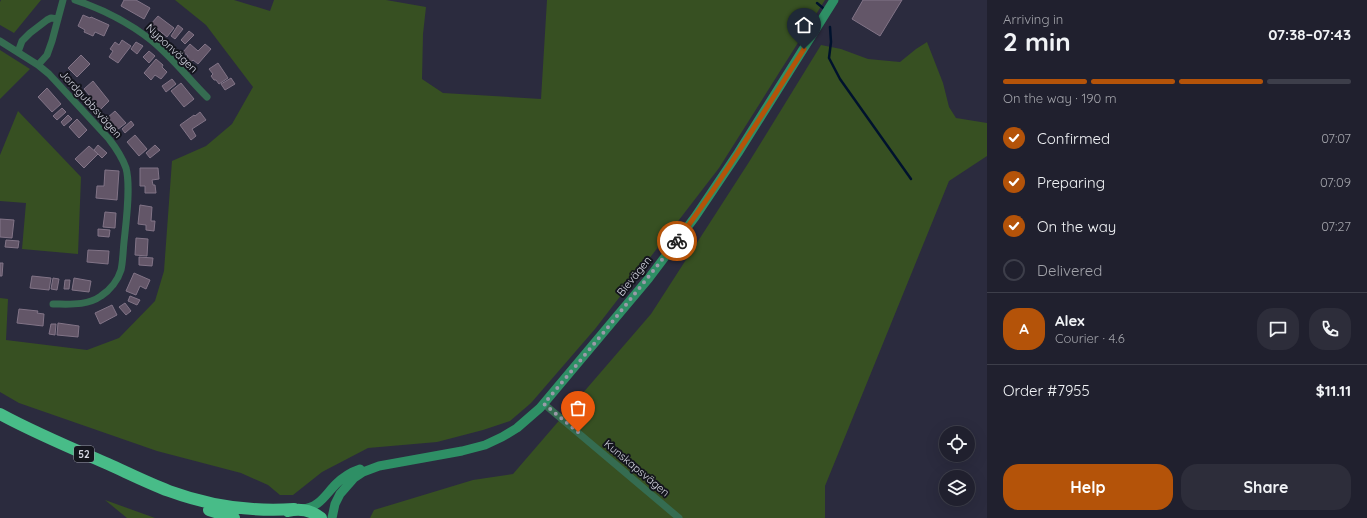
<!DOCTYPE html>
<html lang="en">
<head>
<meta charset="utf-8">
<style>
	body { margin:0; font-family:Quicksand,sans-serif; background:#2d2d3a; color:#f1f3f6; height:100vh; display:flex; flex-direction:column; font-size:15px; white-space:nowrap }
	* { box-sizing:border-box; margin:0 }
	p { font-size:13px; color:#a2a3aa }
	.icon { flex:none; width:22px; height:22px; fill:none; stroke:currentColor; stroke-width:2; stroke-linecap:round; stroke-linejoin:round }
	.map { position:relative; flex:1; overflow:hidden }
	.details { display:flex; flex-direction:column; background:#20202e; width:380px }
	.details>* { flex:none }
	.fabs { position:absolute; left:939px; top:426px; display:grid; gap:8px }
	.fabs a { display:grid; place-items:center; width:36px; height:36px; border-radius:50%; background:#20202e; box-shadow:0 4px 16px #0002,0 0 0 1px #3d3e4a; font-size:20px }
	.pin { position:absolute; display:grid; place-items:center; width:34px; height:34px; color:#fff; margin:-41px -17px; border-radius:50% 50% 50% 0; rotate:-45deg; box-shadow:0 0 4px #0007 }
	.pin .icon { rotate:45deg }
	.courier { position:absolute; display:grid; place-items:center; width:40px; height:40px; margin:-20px; border:3px solid #b45309; border-radius:50%; background:#fff; color:#222; box-shadow:0 1px 5px #0007 }
	.summary em { font-style:normal; font-weight:800 }
	.summary div { display:flex; flex-direction:column-reverse }
	.summary { display:flex; align-items:center; justify-content:space-between; height:68px; padding:0 16px }
	h1 { font-size:26px; font-weight:800; line-height:30px }
	.bar { display:grid; grid-template-columns:repeat(4,1fr); gap:6px 4px; align-content:center; height:48px; padding:0 16px }
	.bar i { height:5px; border-radius:3px; background:#3d3e4a }
	.bar .active { background:#b45309 }
	.bar p { grid-column:span 4 }
	.line { display:flex; align-items:center; gap:10px; padding:0 16px; border-top:1px solid #3d3e4a }
	.line div { flex:1 }
	.round { display:grid; place-items:center; flex:none; width:42px; height:42px; border-radius:16px; background:#2d2d3a }
	ol { padding:0 16px; list-style:none }
	li { display:flex; align-items:center; gap:12px; height:44px }
	li p { margin-inline-start:auto }
	li .icon { padding:4px; border-radius:50%; background:#b45309; color:#fff; stroke-width:4 }
	li:last-child { color:#a2a3aa }
	li i { width:22px; height:22px; border:2px solid #3d3e4a; border-radius:50% }
	.primary-button { display:flex; gap:8px; margin-top:auto; padding:8px 16px }
	.primary-button a { flex:1; height:46px; border-radius:16px; background:#b45309; color:#fff; font-size:16px; font-weight:800; line-height:46px; text-align:center }
	.primary-button a+a { background:#2d2d3a; color:#f1f3f6 }
	main { display:flex; flex:1; min-height:0 }
	.map>svg:first-child { display:block }
	.green { fill:#375022 }
	.lines { fill:none; stroke-linecap:round; stroke-linejoin:round }
	.stream { stroke:#00122d; stroke-width:2.5 }
	.building { fill:#635668; stroke:#827487 }
	.street { stroke:#356c51; stroke-width:7 }
	.secondary { stroke:#2e8f65; stroke-width:9 }
	.highway { stroke:#48bc88; stroke-width:12 }
	.done { stroke:#9a9aa9; stroke-width:4; stroke-dasharray:0 7.2 }
	.route { stroke:#b45309; stroke-width:5 }
	.labels { text-anchor:middle; dominant-baseline:central; stroke-width:4; stroke-linejoin:round; paint-order:stroke }
	.shield { fill:#14151d; stroke:#9b9ca7; stroke-width:1 }
	.shield-label { font-size:10px; font-weight:bold; fill:#d5d6e2 }
	.street-label { font-size:11px; fill:#d5d6e2; stroke:#14151d }
</style>
</head>
<body>
<main>
<div class="map">
<svg width="987" height="518" viewBox="0 0 987 518">
	<rect width="100%" height="100%" fill="#2b2b3e"/>
	<path class="green" d="M1 0H41L14 33 0 25V2Z
		M175 0H234L270 11 274 0H386L426 7 423 34 422 79 443 93 541 99 547 0H825L719 168 595 329 531 403 510 421 483 430 437 442 368 448 322 472 293 495H280L268 485 241 473 157 451 19 403 0 392V298L8 299 6 340 87 350 119 338 155 301 164 271 172 161 206 146 232 124 253 87 206 25Z
		M927 42 943 83 949 107 956 118 987 123V156L949 181 825 486V518H370L374 510 473 480 513 474 651 314 749 162 821 45 841 49 868 59 900 62 916 49Z
		M0 50 30 69 0 99Z
		M18 111 81 177 78 254 22 249 26 203 0 201V155Z
		M105 500 155 518H127Z"/>
	<g class="lines">
		<path class="stream" d="M817 3 823 8
			M830 27 831 42 829 58 840 79 911 179"/>
	</g>
	<path class="building" d="M124 0H136L150 8 144 19 121 6Z
		M863 0H902L880 36 852 19Z
		M83 15 90 18 91 17 109 25 104 36 95 32 93 36 84 32 85 30 78 26Z
		M158 16 174 28 167 37 151 24Z
		M178 25 183 29 175 39 171 36Z
		M189 31 194 35 185 44 181 40Z
		M122 40 131 46 118 63 109 57 113 51 110 49 115 42 119 45Z
		M136 42 143 46 137 54 131 49Z
		M190 44 198 51 205 44 211 49 198 64 193 60 191 62 187 58 188 56 183 52Z
		M149 51 155 56 149 63 143 57Z
		M81 55 90 64 77 77 68 68Z
		M156 59 163 65 162 67 167 72 161 79 155 75 151 80 144 73Z
		M218 63 228 78 219 84 216 80H214L211 76 213 74 209 69Z
		M231 78 235 84 225 90 221 84Z
		M172 79 176 84 166 92 162 86Z
		M93 81 109 101 100 110 89 97 90 96 84 89Z
		M181 83 194 99 184 107 171 91Z
		M47 88 61 104 52 112 38 97Z
		M62 108 66 112 57 120 53 116Z
		M115 111 126 123 117 130 107 118Z
		M200 112 206 120 192 129 196 136 191 140 180 125 194 115 195 116Z
		M68 115 72 119 64 126 61 122Z
		M77 119 87 130 79 138 69 127Z
		M131 121 134 125 125 133 122 129Z
		M135 135 147 149 139 156 127 142Z
		M98 145 107 153 102 158 94 150Z
		M155 145 160 150 150 158 146 153Z
		M89 146 98 154 84 168 75 159Z
		M140 168H158L159 179 152 180 153 185H155L156 193H145V186H140Z
		M105 170 119 171 117 200 96 198 97 186H104Z
		M140 205 152 207 151 221H155L154 231 146 230V225L138 224Z
		M105 212 116 213 115 228 103 227Z
		M0 219 14 220 12 238 0 237Z
		M98 229 110 230 109 237 98 236Z
		M136 238 148 239 147 256 135 255Z
		M6 240 19 241 18 248 5 247Z
		M88 250 109 251 108 264 87 262Z
		M139 257 153 258 152 266 139 265Z
		M0 263H3L2 276H0Z
		M134 273 150 280 146 289 140 286 136 295 126 291Z
		M32 276 51 278 49 290 30 288Z
		M53 278 59 279 57 290 51 289Z
		M74 278 91 281 89 292 72 290Z
		M65 280H70L69 289H64Z
		M130 296 140 300 137 305 128 301Z
		M125 303 131 311 126 315 119 307Z
		M112 305 117 315 100 324 95 313Z
		M19 309 38 311 37 313 44 314 43 326 17 323Z
		M58 323 79 326 78 337 57 335Z
		M51 324H56L55 335 49 334Z"/>
	<g class="lines">
		<path class="street" d="M75 0C102 9 128 22 151 40 172 57 188 78 207 97
			M0 41 38 65 49 74 109 139C116 148 122 157 126 168 131 186 126 223 124 242 123 251 123 261 121 270 118 280 110 290 101 296 87 306 69 304 53 304
			M18 52 22 41 30 33 47 20 51 18 58 19
			M38 65 47 55 52 41 63 0
			M544 404 679 518"/>
		<path class="secondary" d="M302 509C319 508 325 495 336 484 343 477 351 472 360 469
			M332 518 335 504 340 494 354 478 363 472 379 466 462 451 485 445 502 437 517 428 540 408 649 278 695 217 738 153 834 0"/>
		<path class="highway" d="M0 414C35 433 71 448 108 464 128 473 148 483 169 491 210 506 251 512 294 509
			M209 510 234 518
			M288 511C300 508 311 510 321 518"/>
	</g>
	<g class="lines">
		<path class="done" d="M578 432 544 404 609 326 677 241"/>
		<path class="route" d="M677 241C723 179 763 113 804 49"/>
	</g>
	<g class="labels">
		<rect class="shield" x="74" y="446" width="20" height="16" rx="3"/>
		<g class="shield-label">
			<text x="84" y="454">52</text>
		</g>
		<g class="street-label">
			<text transform="translate(172 48) rotate(43)">Nyponvägen</text>
			<text transform="translate(91 104) rotate(48)">Jordgubbsvägen</text>
			<text transform="translate(634 276) rotate(-51)">Bievägen</text>
			<text transform="translate(637 468) rotate(40)">Kunskapsvägen</text>
		</g>
	</g>
</svg>
<div class="fabs">
<a><svg class="icon" aria-label="locate" viewBox="0 0 24 24"><circle cx="12" cy="12" r="6"/><path d="M12 2v4M12 18v4M2 12h4M18 12h4"/></svg></a>
<a><svg class="icon" aria-label="layers" viewBox="0 0 24 24"><path d="M12 4l9 5-9 5-9-5zM3 14l9 5 9-5"/></svg></a>
</div>
<div class="pin" style="left:578px;top:432px;background:#ea580c"><svg class="icon" aria-label="bag" viewBox="0 0 24 24"><path d="M5 8h14l-1 12H6zM9 8a3 3 0 0 1 6 0"/></svg></div>
<div class="pin" style="left:804px;top:49px;background:#1f2937"><svg class="icon" aria-label="home" viewBox="0 0 24 24"><path d="M3 11l9-7 9 7M6 9v11h12V9"/></svg></div>
<div class="courier" style="left:677px;top:241px"><svg class="icon" aria-label="bike" viewBox="0 0 24 24"><circle cx="6" cy="16" r="4"/><circle cx="18" cy="16" r="4"/><path d="M6 16l4-8h5l3 8M10 8l3 8H6M13 5h3"/></svg></div>
</div>
<section class="details">
<div class="summary"><div><h1>2 min</h1><p>Arriving in</p></div><em>07:38–07:43</em></div>
<div class="bar"><i class="active"></i><i class="active"></i><i class="active"></i><i></i><p>On the way · 190 m</p></div>
<ol>
<li><svg class="icon" aria-label="check" viewBox="0 0 24 24"><path d="M5 12l5 5 9-10"/></svg>Confirmed<p>07:07</p></li>
<li><svg class="icon" aria-label="check" viewBox="0 0 24 24"><path d="M5 12l5 5 9-10"/></svg>Preparing<p>07:09</p></li>
<li><svg class="icon" aria-label="check" viewBox="0 0 24 24"><path d="M5 12l5 5 9-10"/></svg>On the way<p>07:27</p></li>
<li><i></i>Delivered</li>
</ol>
<div class="line" style="height:72px"><b class="round" style="background:#b45309;color:#fff">A</b><div><b>Alex</b><p>Courier · 4.6</p></div><a class="round"><svg class="icon" aria-label="chat" viewBox="0 0 24 24"><path d="M4 5h16v11H9l-5 4z"/></svg></a><a class="round"><svg class="icon" aria-label="phone" viewBox="0 0 24 24"><path d="M5 4h4l2 5-3 2q2 4 5 5l2-3 5 2v4C11 20 4 13 5 4z"/></svg></a></div>
<div class="line" style="height:52px"><div>Order #7955</div><b>$11.11</b></div>
<div class="primary-button"><a>Help</a><a>Share</a></div>
</section>
</main>
</body>
</html>
